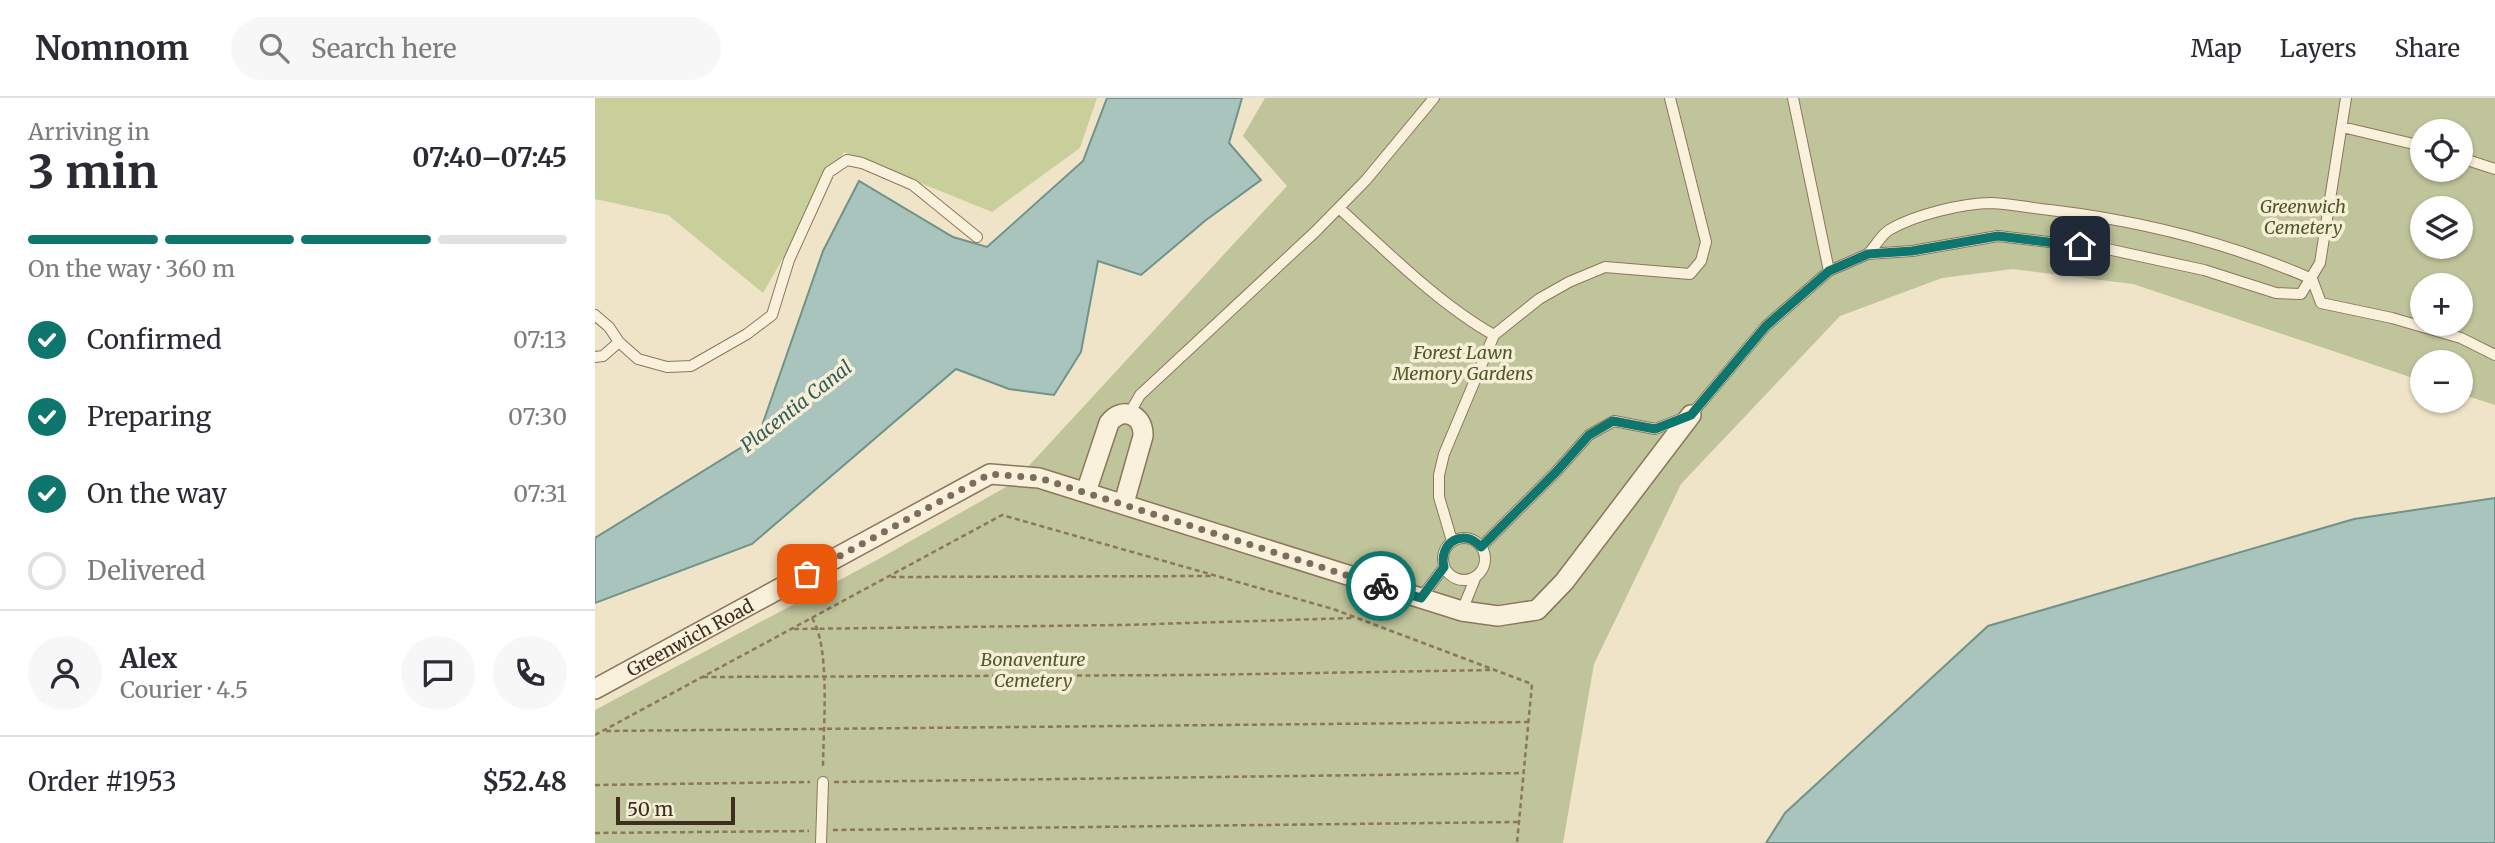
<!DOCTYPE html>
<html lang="en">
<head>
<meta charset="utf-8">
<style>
	body { margin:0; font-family:Merriweather,serif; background:#f7f7f7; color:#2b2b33; height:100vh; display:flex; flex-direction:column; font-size:26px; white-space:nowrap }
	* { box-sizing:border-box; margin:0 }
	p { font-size:23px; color:#7c7c81 }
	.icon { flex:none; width:38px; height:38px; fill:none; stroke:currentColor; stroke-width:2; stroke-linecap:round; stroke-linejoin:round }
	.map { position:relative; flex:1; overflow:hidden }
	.panel { display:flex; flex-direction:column; background:#fff; width:595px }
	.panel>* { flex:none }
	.buttons { position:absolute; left:1815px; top:21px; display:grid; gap:14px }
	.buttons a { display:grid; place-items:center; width:63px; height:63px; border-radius:50%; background:#fff; box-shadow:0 2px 5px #0004; font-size:35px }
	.scale { position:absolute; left:21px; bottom:18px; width:119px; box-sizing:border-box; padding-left:7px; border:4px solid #3d2e20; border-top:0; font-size:19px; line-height:24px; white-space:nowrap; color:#3d2e20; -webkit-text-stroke:5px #f7eed8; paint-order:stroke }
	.pin { position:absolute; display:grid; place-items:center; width:60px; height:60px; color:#fff; margin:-30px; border-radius:14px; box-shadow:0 4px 10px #0006 }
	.courier { position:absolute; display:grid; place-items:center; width:70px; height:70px; margin:-35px; border:5px solid #0f766e; border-radius:50%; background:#fff; color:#222; box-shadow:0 2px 9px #0007 }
	.overview em { font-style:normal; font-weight:700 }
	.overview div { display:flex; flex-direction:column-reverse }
	.overview { display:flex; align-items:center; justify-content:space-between; height:119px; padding:0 28px }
	h1 { font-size:46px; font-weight:700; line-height:52px }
	.bar { display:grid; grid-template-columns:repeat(4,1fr); gap:10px 7px; align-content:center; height:84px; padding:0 28px }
	.bar i { height:9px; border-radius:5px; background:#e1e1e2 }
	.bar .on { background:#0f766e }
	.bar p { grid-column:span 4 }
	.line { display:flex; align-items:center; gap:18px; padding:0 28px; border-top:2px solid #e1e1e2 }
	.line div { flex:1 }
	.round { display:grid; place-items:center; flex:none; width:74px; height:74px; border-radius:37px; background:#f7f7f7 }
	ol { padding:0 28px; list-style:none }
	li { display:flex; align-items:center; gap:21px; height:77px }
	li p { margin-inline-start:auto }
	li .icon { padding:7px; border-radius:50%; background:#0f766e; color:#fff; stroke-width:4 }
	li:last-child { color:#7c7c81 }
	li i { width:38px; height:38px; border:4px solid #e1e1e2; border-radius:50% }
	header { display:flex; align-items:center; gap:42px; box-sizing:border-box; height:98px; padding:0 35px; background:#fff; border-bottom:2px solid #e1e1e2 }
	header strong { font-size:33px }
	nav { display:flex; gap:38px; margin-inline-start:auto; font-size:24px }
	.search { width:490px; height:63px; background:#f7f7f7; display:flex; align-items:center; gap:18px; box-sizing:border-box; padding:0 24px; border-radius:38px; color:#7c7c81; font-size:26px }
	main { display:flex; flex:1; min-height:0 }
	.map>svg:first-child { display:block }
	.green { fill:#c9cf9b }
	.cemetery { fill:#bfc49a; fill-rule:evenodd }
	.water { fill:#a9c4bc; stroke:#6f938a; stroke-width:2 }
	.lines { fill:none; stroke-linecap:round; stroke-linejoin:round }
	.lane-casing { stroke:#8d765c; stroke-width:12 }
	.street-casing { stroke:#8d765c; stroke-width:22 }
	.path { stroke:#8d765c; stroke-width:2.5; stroke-dasharray:5 3.5; stroke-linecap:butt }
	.lane { stroke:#faf1dc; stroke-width:10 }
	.street { stroke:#faf1dc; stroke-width:19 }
	.done { stroke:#7c6e5b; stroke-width:7; stroke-dasharray:0 12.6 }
	.route { stroke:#0f766e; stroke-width:9 }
	.labels { text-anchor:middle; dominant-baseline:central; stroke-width:7; stroke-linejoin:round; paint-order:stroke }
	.park-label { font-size:18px; font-style:italic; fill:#4d5a26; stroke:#f7eed8 }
	.street-label { font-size:18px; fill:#3d2e20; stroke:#f7eed8 }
	.water-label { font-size:19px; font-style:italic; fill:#2f5d5a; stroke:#f7eed8 }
</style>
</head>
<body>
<header>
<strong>Nomnom</strong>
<div class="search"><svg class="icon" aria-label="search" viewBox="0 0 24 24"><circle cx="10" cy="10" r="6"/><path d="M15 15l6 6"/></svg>Search here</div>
<nav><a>Map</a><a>Layers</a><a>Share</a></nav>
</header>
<main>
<section class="panel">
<div class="overview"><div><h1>3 min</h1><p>Arriving in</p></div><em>07:40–07:45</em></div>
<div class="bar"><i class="on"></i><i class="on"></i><i class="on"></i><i></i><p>On the way · 360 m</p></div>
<ol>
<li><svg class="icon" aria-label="check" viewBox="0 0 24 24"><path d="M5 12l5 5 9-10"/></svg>Confirmed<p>07:13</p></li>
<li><svg class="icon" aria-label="check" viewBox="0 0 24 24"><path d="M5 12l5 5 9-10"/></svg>Preparing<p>07:30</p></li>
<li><svg class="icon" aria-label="check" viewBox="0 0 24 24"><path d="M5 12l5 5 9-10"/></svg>On the way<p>07:31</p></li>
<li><i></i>Delivered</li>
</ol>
<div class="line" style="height:126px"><a class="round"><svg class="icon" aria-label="person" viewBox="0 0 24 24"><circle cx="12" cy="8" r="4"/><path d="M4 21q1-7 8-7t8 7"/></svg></a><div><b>Alex</b><p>Courier · 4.5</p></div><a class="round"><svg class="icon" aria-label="chat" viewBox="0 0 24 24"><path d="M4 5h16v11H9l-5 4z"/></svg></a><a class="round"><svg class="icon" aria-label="phone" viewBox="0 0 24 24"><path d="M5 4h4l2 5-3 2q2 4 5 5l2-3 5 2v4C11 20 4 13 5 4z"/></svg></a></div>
<div class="line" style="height:91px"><div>Order #1953</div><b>$52.48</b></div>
</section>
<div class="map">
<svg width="1900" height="745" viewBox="0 0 1900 745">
	<rect width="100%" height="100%" fill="#f0e4c8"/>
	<path class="green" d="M0 0H502L485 50 397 114 249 54 168 195 73 117 0 101Z"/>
	<path class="cemetery" d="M670 0H1900V307L1866 296V264H1827V283L1538 186 1418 171 1347 180 1245 218 1086 386 999 566 968 745H0V612L282 462 418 385 692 88 648 38ZM1827 33H1866V72H1827ZM1827 110H1866V149H1827ZM1827 187H1866V226H1827Z"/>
	<path class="water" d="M512 0H647L634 45 666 82 611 122 546 177 503 163 486 254 459 297 414 291 361 271 157 446 0 505V440L163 339 228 153 264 83 358 139 392 149 488 63Z
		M1900 400V745H1171L1190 715 1393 528 1759 421Z"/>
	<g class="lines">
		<g class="lane-casing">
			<path id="lane" d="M1198 0 1234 173
				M1747 29 1827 48
				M1866 60 1900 71
				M744 110C790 152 845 207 899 237
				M1273 156C1280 149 1286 137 1294 132 1319 117 1368 105 1397 105 1416 106 1436 110 1455 112 1548 123 1632 144 1717 181L1726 205 1797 220 1866 240 1900 257
				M0 217 14 229 24 244 43 261 72 269 96 268 152 236 177 217 194 162 234 74 252 62 267 65 318 87 382 139
				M0 259 8 258 24 244
				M534 316 545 297 720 134 771 82 839 0
				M848 461a21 21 0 1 1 42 0a21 21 0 1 1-42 0Z
				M857 443 844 399V377L849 356 899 237 944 201 974 184 1010 169 1095 176 1106 163 1111 144 1075 0
				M886 449 961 374 994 337 1019 323 1060 331 1096 317 1171 228 1234 173 1273 156 1317 153 1403 138 1512 151 1609 172 1681 195 1706 196 1725 165 1751 0
				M826 500 849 469
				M867 513 881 478
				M226 745 228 684"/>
		</g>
		<g class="street-casing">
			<g id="street">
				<path d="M491 394 514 325C527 308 549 316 548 338L529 405"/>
				<path id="s1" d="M0 591 395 376 444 380 867 513 903 518 942 512 969 484 1096 317"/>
			</g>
		</g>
		<path class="path" d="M296 479 618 478
			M217 520C236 550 228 632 228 670
			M199 531 527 527 759 520
			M108 579 602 577 896 572
			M11 633 934 624
			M0 637 407 417 738 511 937 586 922 745
			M239 684 929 675
			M0 687 215 684
			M238 732 924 724
			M0 735 214 733"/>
		<use href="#lane" class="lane"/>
		<use href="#street" class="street"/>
	</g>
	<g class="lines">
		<path class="done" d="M212 476 395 376 444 380 786 488"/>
		<path class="route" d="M786 488 826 500 849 469C843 445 869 429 886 449L961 374 994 337 1018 323 1060 331 1096 317 1171 228 1234 173 1273 156 1317 153 1403 138 1485 148"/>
	</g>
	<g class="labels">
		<g class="park-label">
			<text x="1708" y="108">Greenwich<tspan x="1708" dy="21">Cemetery</tspan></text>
			<text x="868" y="254">Forest Lawn<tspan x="868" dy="21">Memory Gardens</tspan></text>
			<text x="438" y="561">Bonaventure<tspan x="438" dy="21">Cemetery</tspan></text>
		</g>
		<g class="street-label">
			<text stroke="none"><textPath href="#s1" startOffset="108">Greenwich Road</textPath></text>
		</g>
		<g class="water-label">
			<text transform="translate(201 308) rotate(-38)">Placentia Canal</text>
		</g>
	</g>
</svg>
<div class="buttons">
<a><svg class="icon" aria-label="locate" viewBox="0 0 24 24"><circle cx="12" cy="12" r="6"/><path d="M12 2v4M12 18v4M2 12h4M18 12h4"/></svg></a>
<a><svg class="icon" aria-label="layers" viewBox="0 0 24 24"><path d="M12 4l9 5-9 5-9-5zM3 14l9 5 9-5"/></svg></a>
<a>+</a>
<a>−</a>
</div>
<div class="scale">50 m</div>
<div class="pin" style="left:212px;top:476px;background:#ea580c"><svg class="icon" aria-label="bag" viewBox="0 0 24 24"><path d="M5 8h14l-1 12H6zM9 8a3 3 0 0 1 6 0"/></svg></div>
<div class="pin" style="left:1485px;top:148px;background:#1f2937"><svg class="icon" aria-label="home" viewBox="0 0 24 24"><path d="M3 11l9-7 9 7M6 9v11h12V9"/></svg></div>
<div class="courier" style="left:786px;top:488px"><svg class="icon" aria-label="bike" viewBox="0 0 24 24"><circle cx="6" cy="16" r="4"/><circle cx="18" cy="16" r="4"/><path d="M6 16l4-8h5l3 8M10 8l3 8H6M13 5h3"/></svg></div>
</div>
</main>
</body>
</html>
